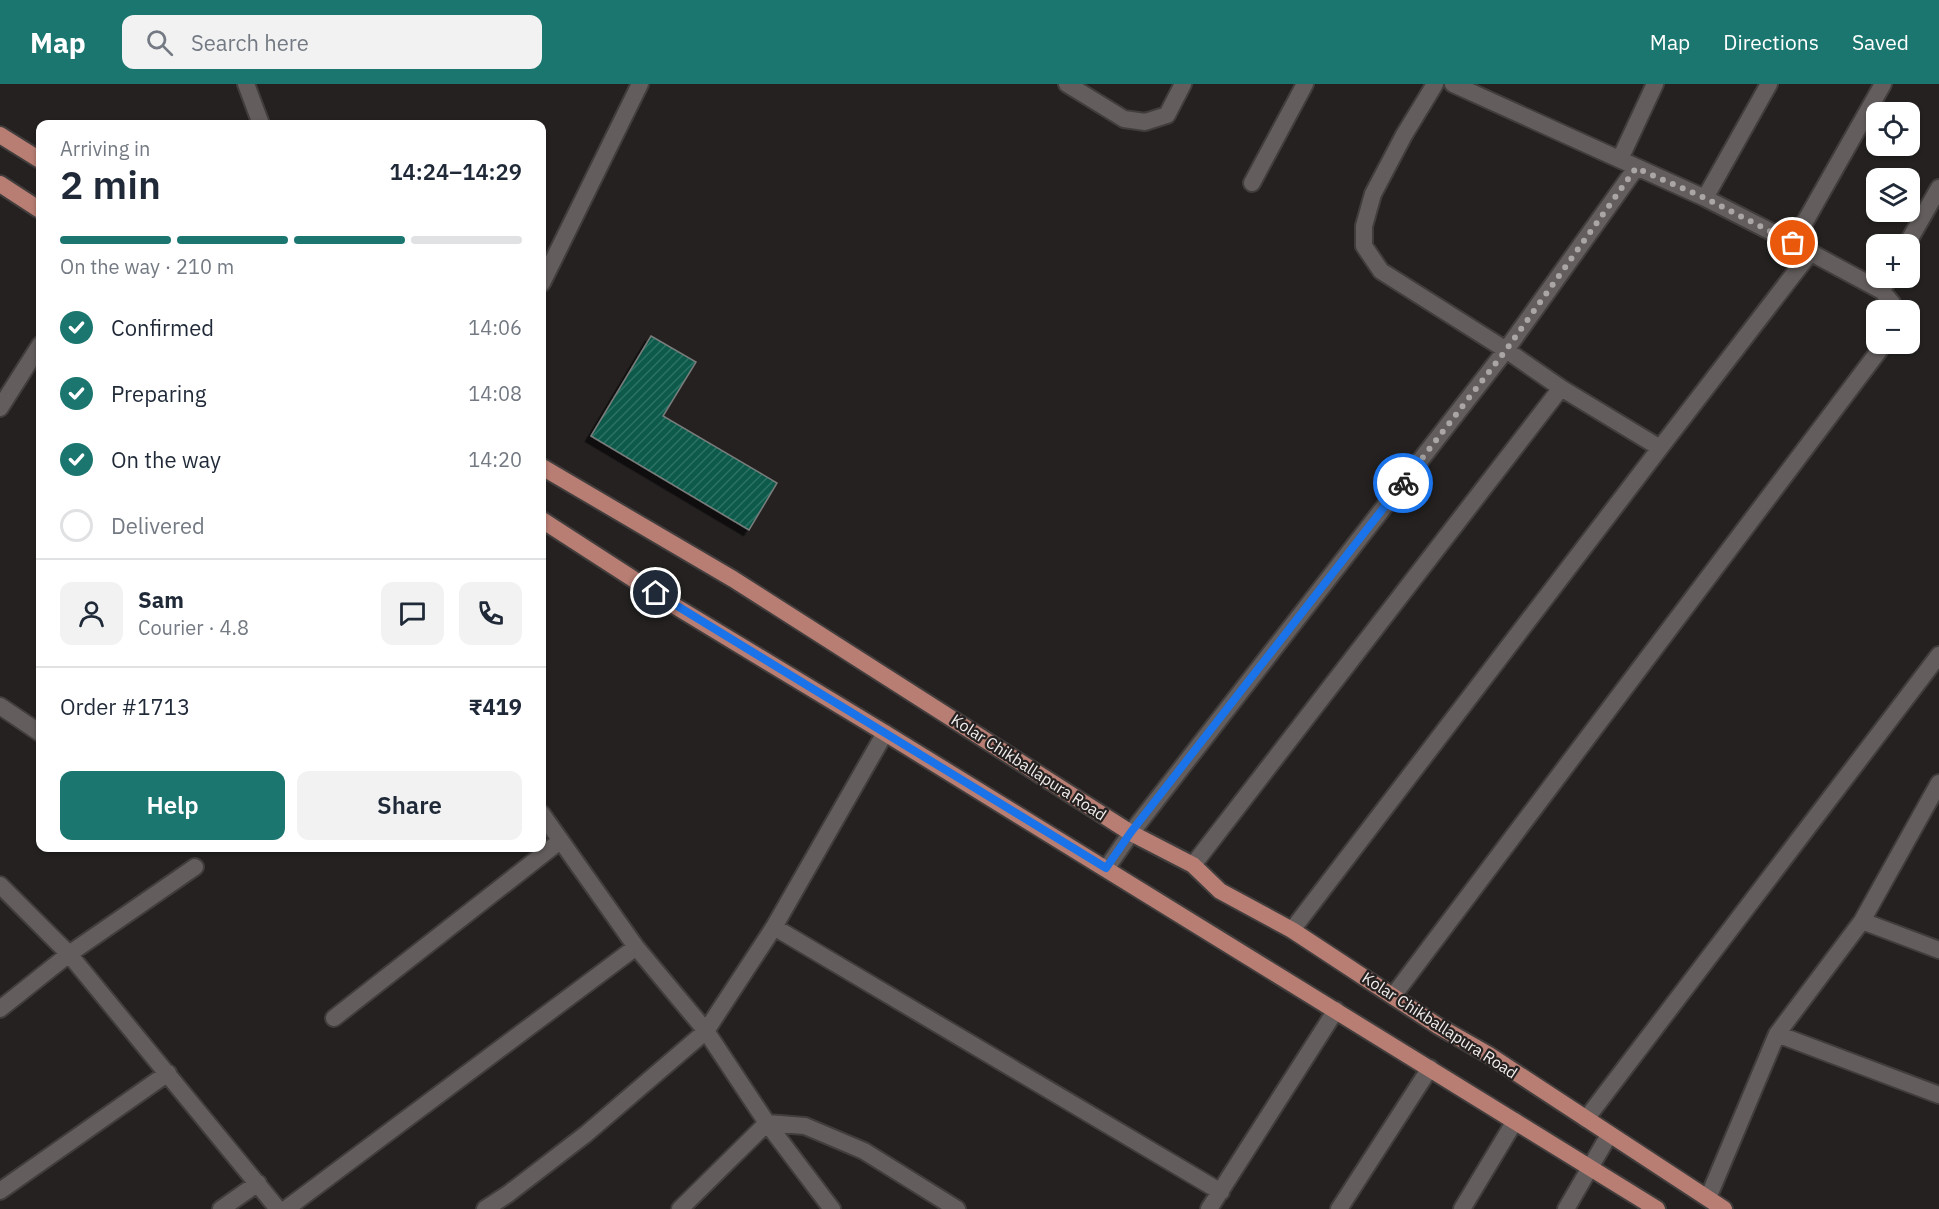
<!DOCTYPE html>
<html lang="en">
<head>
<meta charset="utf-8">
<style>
	body { margin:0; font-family:"IBM Plex Sans",sans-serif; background:#f2f2f3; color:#1f2937; height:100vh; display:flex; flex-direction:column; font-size:22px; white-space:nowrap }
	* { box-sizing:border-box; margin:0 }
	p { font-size:20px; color:#747a83 }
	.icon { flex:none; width:33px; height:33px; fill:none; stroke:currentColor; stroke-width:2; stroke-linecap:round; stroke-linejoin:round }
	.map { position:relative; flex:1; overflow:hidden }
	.drawer { position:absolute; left:36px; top:36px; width:510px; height:732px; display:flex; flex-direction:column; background:#fff; border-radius:12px; box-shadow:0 2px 4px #0004 }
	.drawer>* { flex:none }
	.buttons { position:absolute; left:1866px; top:18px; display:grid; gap:12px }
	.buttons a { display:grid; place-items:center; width:54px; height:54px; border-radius:12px; background:#fff; box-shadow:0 2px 4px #0004; font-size:30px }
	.pin { position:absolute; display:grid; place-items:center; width:51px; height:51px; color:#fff; margin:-26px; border:3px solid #fff; border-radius:50%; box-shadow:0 2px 6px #0007 }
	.courier { position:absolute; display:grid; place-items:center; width:60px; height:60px; margin:-30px; border:4px solid #1a73e8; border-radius:50%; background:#fff; color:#222; box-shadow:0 2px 8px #0007 }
	.headline em { font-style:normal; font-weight:600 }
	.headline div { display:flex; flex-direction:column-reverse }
	.headline { display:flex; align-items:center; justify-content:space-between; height:102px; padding:0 24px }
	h1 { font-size:39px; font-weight:600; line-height:45px }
	.bar { display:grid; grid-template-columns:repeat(4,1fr); gap:9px 6px; align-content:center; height:72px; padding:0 24px }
	.bar i { height:8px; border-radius:4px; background:#e0e1e3 }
	.bar .active { background:#1a766f }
	.bar p { grid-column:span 4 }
	.line { display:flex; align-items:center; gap:15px; padding:0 24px; border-top:2px solid #e0e1e3 }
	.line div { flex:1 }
	.round { display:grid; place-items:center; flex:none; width:63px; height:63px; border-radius:12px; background:#f2f2f3 }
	ol { padding:0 24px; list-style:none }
	li { display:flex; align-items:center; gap:18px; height:66px }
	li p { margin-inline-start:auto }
	li .icon { padding:6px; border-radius:50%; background:#1a766f; color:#fff; stroke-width:4 }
	li:last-child { color:#747a83 }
	li i { width:33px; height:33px; border:3px solid #e0e1e3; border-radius:50% }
	.action { display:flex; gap:12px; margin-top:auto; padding:12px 24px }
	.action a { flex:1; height:69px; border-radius:12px; background:#1a766f; color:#fff; font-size:24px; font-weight:600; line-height:69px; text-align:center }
	.action a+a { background:#f2f2f3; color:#1f2937 }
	header { display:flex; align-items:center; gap:36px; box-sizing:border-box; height:84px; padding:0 30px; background:#1a766f; color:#fff }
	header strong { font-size:28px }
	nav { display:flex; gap:33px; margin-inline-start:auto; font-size:21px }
	.search { width:420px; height:54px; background:#f2f2f3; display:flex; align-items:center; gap:15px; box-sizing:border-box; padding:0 21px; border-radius:12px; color:#747a83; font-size:22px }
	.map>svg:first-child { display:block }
	.building { fill:url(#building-hatch); stroke:#787d7b; stroke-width:1.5; filter:url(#shadow) }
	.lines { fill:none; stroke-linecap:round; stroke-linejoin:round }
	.minor-casing { stroke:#403d3c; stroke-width:20 }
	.tertiary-casing { stroke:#403d3c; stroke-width:20 }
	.primary-casing { stroke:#403d3c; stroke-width:20 }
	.minor { stroke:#635e5d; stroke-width:16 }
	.tertiary { stroke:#635e5d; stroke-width:16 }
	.primary { stroke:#b87e73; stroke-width:16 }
	.done { stroke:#aaa6a6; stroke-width:6; stroke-dasharray:0 10.8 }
	.route { stroke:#1a73e8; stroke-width:8 }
	.labels { text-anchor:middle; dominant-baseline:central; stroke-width:4.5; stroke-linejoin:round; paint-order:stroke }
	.street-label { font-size:16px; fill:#f1eeed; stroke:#252121 }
</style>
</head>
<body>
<header>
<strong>Map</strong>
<div class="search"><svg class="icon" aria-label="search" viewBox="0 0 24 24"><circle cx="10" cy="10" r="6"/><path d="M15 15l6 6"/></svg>Search here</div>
<nav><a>Map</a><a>Directions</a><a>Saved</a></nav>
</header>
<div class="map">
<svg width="1939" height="1125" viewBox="0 0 1939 1125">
	<defs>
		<pattern id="building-hatch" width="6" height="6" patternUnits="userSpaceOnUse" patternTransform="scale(1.5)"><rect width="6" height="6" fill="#095a4b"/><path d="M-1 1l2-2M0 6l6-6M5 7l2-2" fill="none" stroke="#2d7265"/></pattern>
		<filter id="shadow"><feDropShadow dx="-5.5" dy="5.5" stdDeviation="0" flood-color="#0009"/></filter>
	</defs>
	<rect width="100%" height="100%" fill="#252121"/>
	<path class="building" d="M651 252 696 278 663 332 777 399 749 446 591 352Z"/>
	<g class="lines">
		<g class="minor-casing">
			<path id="minor" d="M1067 0 1124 35 1145 38 1167 31 1183 0
				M1435 0 1404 51 1373 110 1364 142V162L1381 187 1506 266 1561 304 1660 364
				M1453 0 1705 114 1793 159 1882 207 1892 219 1894 226
				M1620 75 1655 0
				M1252 99 1305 0
				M1705 114 1769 0
				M1793 159 1883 0
				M1907 160 1939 104
				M542 199 640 0
				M1882 207 1889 194
				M0 324 40 261
				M0 622 40 649
				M542 730 636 863 706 947 767 1039 832 1125
				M1193 781 1561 304
				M1106 785 1131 749 1506 266 1636 84
				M0 801 69 870 278 1125
				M1862 837 1939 866
				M774 843 1221 1108
				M1292 846 1660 364 1810 169
				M1393 912 1884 260
				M0 925 69 870 195 783
				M334 934 560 757
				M1777 950 1939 1011
				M1586 1035 1939 571
				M0 1107 168 989
				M1708 1114 1777 950 1862 837 1939 699
				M221 1125 258 1099
				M286 1125 636 863
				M485 1125 508 1110 586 1050 706 947 774 843 885 649
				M680 1125 767 1039 805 1042 864 1067 957 1125
				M1209 1125 1336 926
				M1339 1125 1430 984
				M1462 1125 1515 1037
				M1566 1125 1609 1051"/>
		</g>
		<g class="tertiary-casing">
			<path id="tertiary" d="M246 0 261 40"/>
		</g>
		<g class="primary-casing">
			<path id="primary" d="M0 51 40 76
				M0 100 40 126
				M542 383 733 495 1131 749 1193 781 1220 807 1292 846 1438 942 1489 971 1724 1125
				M542 436 675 522 885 649 1657 1125"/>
		</g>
		<use href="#minor" class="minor"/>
		<use href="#tertiary" class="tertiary"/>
		<use href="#primary" class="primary"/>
	</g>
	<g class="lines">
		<path class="done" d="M1403 399 1506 266 1636 84 1705 114 1793 159"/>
		<path class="route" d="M656 509 1106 784 1131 748 1403 399"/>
	</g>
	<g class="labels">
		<g class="street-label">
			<text transform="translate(1029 683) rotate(33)">Kolar Chikballapura Road</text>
			<text transform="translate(1440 941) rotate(33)">Kolar Chikballapura Road</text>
		</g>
	</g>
</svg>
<div class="buttons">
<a><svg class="icon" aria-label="locate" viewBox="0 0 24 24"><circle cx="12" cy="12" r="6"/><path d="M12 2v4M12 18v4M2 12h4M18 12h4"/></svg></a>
<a><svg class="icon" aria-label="layers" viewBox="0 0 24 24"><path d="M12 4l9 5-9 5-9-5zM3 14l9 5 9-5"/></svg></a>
<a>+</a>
<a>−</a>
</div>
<div class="pin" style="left:1793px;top:159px;background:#ea580c"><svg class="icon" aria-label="bag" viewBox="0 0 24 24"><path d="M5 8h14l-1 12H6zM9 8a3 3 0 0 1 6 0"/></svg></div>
<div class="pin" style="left:656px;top:509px;background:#1f2937"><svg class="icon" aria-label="home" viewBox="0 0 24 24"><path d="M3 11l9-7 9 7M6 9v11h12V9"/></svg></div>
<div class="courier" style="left:1403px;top:399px"><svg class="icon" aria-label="bike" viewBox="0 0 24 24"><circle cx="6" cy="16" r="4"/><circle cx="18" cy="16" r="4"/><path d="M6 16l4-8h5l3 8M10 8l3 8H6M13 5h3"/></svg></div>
<section class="drawer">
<div class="headline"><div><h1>2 min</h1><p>Arriving in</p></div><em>14:24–14:29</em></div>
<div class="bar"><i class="active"></i><i class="active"></i><i class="active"></i><i></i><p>On the way · 210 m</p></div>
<ol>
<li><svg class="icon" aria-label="check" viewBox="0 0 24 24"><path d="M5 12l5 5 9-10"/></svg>Confirmed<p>14:06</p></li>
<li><svg class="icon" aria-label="check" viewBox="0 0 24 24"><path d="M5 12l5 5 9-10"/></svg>Preparing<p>14:08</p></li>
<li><svg class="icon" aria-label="check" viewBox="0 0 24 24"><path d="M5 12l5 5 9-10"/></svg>On the way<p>14:20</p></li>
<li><i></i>Delivered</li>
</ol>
<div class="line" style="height:108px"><a class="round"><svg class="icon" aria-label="person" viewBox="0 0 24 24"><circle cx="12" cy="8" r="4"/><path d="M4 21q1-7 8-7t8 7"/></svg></a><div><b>Sam</b><p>Courier · 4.8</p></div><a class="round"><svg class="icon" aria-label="chat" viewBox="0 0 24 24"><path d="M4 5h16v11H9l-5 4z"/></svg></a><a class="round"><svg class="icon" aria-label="phone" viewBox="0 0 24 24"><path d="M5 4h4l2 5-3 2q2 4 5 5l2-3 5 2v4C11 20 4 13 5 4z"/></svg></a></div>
<div class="line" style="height:78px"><div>Order #1713</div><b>₹419</b></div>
<div class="action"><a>Help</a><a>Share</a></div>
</section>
</div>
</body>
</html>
